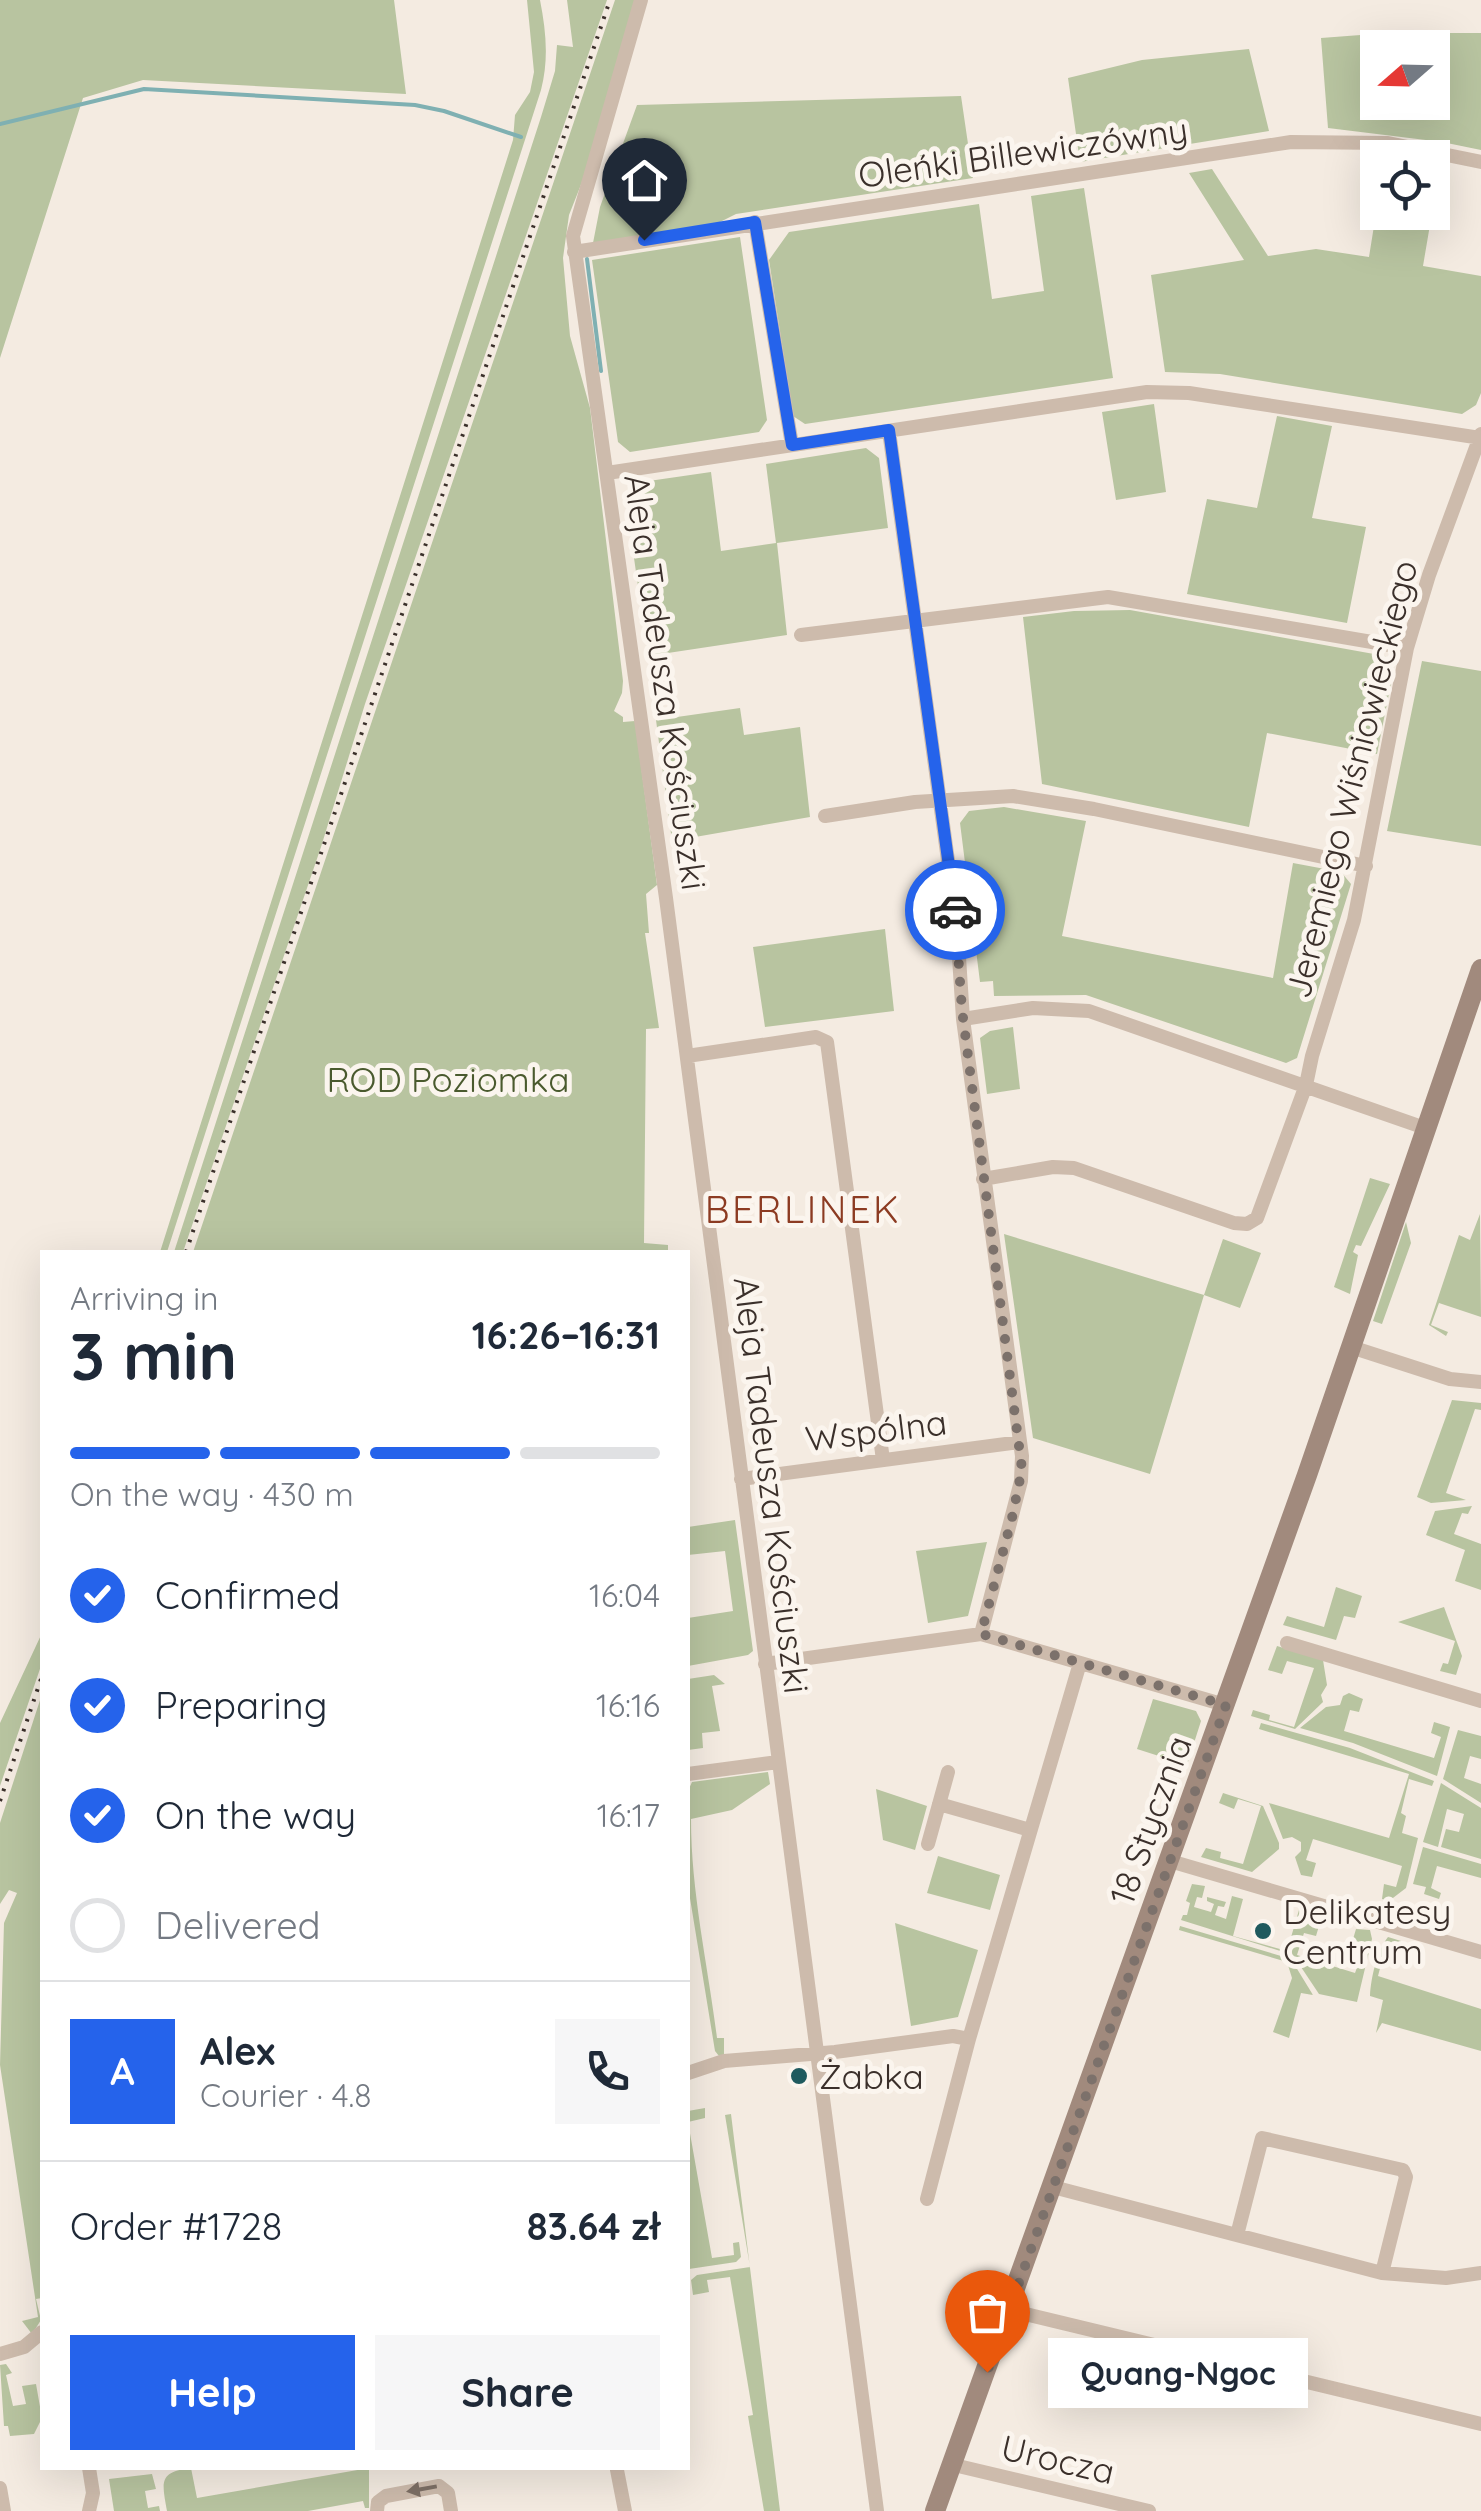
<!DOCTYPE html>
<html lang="en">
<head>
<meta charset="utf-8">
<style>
	body { margin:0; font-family:Quicksand,sans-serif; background:#f6f6f7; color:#1f2937; height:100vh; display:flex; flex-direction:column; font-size:38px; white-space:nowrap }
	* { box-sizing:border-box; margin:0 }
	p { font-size:32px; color:#747a83 }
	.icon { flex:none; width:55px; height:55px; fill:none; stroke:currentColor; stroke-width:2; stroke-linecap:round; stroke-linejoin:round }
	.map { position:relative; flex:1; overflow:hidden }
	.side { position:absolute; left:40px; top:1250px; width:650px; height:1220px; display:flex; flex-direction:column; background:#fff; border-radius:0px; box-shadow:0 10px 40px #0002 }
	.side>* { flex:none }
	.needle { width:65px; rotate:250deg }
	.tools { position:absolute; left:1360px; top:30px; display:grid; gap:20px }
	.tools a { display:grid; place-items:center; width:90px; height:90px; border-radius:0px; background:#fff; box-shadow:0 10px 40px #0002; font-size:50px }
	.pin { position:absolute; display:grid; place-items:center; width:85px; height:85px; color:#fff; margin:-102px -42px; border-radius:50% 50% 50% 0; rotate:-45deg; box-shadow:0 0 10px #0007 }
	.pin .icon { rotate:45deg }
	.courier { position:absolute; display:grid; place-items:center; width:100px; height:100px; margin:-50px; border:8px solid #2563eb; border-radius:50%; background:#fff; color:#222; box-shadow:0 2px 12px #0007 }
	.bubble { position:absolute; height:70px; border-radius:0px; background:#fff; box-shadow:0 10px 40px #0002; font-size:32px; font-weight:700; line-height:70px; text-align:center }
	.head em { font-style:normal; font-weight:700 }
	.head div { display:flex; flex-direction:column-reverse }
	.head { display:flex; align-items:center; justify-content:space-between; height:170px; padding:0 30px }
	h1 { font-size:65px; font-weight:700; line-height:75px }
	.bar { display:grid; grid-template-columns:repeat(4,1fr); gap:15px 10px; align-content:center; height:120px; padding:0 30px }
	.bar i { height:12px; border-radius:8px; background:#e0e1e3 }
	.bar .selected { background:#2563eb }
	.bar p { grid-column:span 4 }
	.line { display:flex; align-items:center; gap:25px; padding:0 30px; border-top:2px solid #e0e1e3 }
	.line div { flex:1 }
	.round { display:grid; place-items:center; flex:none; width:105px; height:105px; border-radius:0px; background:#f6f6f7 }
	ol { padding:0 30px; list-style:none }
	li { display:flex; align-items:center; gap:30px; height:110px }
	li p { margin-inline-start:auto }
	li .icon { padding:10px; border-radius:50%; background:#2563eb; color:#fff; stroke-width:4 }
	li:last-child { color:#747a83 }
	li i { width:55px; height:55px; border:5px solid #e0e1e3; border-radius:50% }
	.action { display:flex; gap:20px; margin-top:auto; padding:20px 30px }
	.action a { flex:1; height:115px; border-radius:0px; background:#2563eb; color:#fff; font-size:40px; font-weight:700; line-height:115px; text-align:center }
	.action a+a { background:#f6f6f7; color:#1f2937 }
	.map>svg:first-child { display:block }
	.green { fill:#b8c4a0; fill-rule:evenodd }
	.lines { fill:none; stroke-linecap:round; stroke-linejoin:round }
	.stream { stroke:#7fb0b2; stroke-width:4 }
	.minor { stroke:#cdbbac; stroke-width:14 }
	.secondary { stroke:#a18a7d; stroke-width:20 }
	.rail { stroke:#3b302b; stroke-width:4; stroke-dasharray:2.5 8; stroke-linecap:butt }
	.oneway { fill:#7d6f65 }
	.done { stroke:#7c716b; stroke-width:10; stroke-dasharray:0 18 }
	.route { stroke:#2563eb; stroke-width:12 }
	.poi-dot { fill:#1f5a5e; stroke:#fbf5ee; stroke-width:4 }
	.labels { text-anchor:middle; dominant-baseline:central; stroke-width:10; stroke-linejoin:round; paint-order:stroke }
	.street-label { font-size:35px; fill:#3b302b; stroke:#fbf5ee }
	.park-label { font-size:35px; fill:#4a5a2e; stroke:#fbf5ee }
	.poi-label { font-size:35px; fill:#3b302b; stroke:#fbf5ee; text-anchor:start }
	.neighbourhood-label { font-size:38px; letter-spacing:2.5px; fill:#8c3b22; stroke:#fbf5ee }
</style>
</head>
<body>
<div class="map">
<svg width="1481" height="2511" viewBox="0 0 1481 2511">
	<rect width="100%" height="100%" fill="#f4ebe1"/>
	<path class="green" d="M0 0H394L406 94 143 80 83 98 0 358Z
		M527 0H540C546 31 549 59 541 90L167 1252H160L513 140 515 115 530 92 534 72Z
		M567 0H607L365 704 321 847 183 1252H174L541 117 555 71 557 45 573 47Z
		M615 0H638L586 172 569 215 563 258 570 336 590 408 623 681 622 693 614 711 623 717V722L635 721 657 885 646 894 649 933H645L659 1028 646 1029 644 1243 668 1245V1252H193Z
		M1387 33H1481V150L1442 142 1328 128 1321 38ZM1378 48H1432V102H1378Z
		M1249 49 1269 131 1080 162 1068 78 1142 60Z
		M961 96 973 178 736 214 716 224 593 243 600 207 637 105Z
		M1212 169 1268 256 1316 249 1369 257 1377 207 1378 212 1432 213 1423 266 1481 276V393L1476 405 1462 414 1220 374 1165 372 1151 275 1244 260 1189 173Z
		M1084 188 1113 378 805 424 793 416 769 260 789 232 979 204 992 299 1044 291 1031 196Z
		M740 237 767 420 759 432 630 452 618 442 592 260Z
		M1154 404 1166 492 1116 500 1102 412Z
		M1277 416 1332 426 1312 518 1366 527 1347 623 1187 594 1207 499 1257 508Z
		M866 448 879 458 888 528 777 543 787 635 648 656 625 495 635 483 711 472 721 551 776 543 766 464Z
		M1130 610 1385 656 1394 668 1377 754 1267 733 1249 827 1042 784 1023 617 1074 611Z
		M1422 661 1481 671V846L1387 831Z
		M740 708 744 735 800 727 810 817 672 841 656 720Z
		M1004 807 1086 821 1062 936 1273 978 1293 863 1341 872 1351 884 1297 1058 1286 1063 1086 995 994 996 993 981 980 982 960 823 969 811Z
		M885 929 894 1011 765 1027 753 947Z
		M1013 1027 1020 1089 987 1094 980 1038 990 1031Z
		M1370 1178 1390 1184 1361 1246 1356 1245 1353 1252 1358 1255 1350 1294 1334 1287Z
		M1480 1214 1481 1317 1439 1303 1431 1325 1448 1332 1446 1336 1429 1325 1459 1235 1470 1240Z
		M1406 1222 1411 1243 1382 1324 1373 1321Z
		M1004 1234 1204 1295 1150 1474 1033 1438Z
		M1223 1239 1261 1253 1240 1308 1204 1295Z
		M1452 1400 1481 1403V1410L1475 1409 1446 1493 1466 1500 1431 1503 1417 1497Z
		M1472 1506 1468 1514 1462 1513 1454 1534 1481 1544V1590L1455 1581 1465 1550 1426 1535 1435 1511Z
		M735 1520 753 1651 748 1655 688 1666V1618L733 1611 725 1551 688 1555V1527Z
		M987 1542 968 1616 928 1623 916 1551Z
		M1336 1587 1362 1596 1355 1618 1344 1616 1336 1640 1283 1625 1287 1616 1324 1627Z
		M1444 1607 1462 1656 1456 1675 1440 1671 1443 1663 1448 1664 1455 1641 1398 1622Z
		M42 1633V1663L0 1786V1723Z
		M1277 1646 1323 1660 1327 1685 1321 1695 1323 1702 1295 1729 1251 1716 1253 1710 1270 1715 1269 1720 1294 1727 1314 1668 1287 1661 1282 1674 1268 1670Z
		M714 1675 725 1684 712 1686 720 1731 702 1733 703 1748 688 1750V1679Z
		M1349 1693 1363 1699 1359 1712 1350 1710 1344 1731 1434 1758 1441 1737 1431 1733 1434 1722 1450 1727 1437 1776 1353 1743 1300 1728 1326 1707 1340 1705 1343 1696Z
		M42 1694V2298L36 2299 41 2320 32 2334 22 2321 38 2317 0 2065 4 1923 17 1893 9 1890 0 1904V1823Z
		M1153 1699 1196 1711 1201 1721 1187 1765 1137 1749Z
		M1261 1723 1350 1748 1434 1781 1432 1786 1409 1779 1401 1813 1406 1816 1402 1833 1418 1838 1406 1888 1389 1901 1382 1899 1384 1884 1396 1887 1402 1866 1313 1839 1306 1860 1316 1863 1312 1877 1301 1875 1295 1857 1301 1851V1842L1292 1837 1283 1839 1269 1803 1389 1838 1409 1774 1259 1729Z
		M1458 1730 1481 1736V1759L1470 1756 1464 1778 1481 1784V1803L1443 1779Z
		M768 1772 770 1784 732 1810 691 1819C691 1893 708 1965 717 2038H724V2055L719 2056 715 2051 688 1886V1791L692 1782Z
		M1441 1783 1481 1808V1859L1441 1847 1446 1829 1459 1832 1464 1814 1447 1809 1438 1847 1423 1842Z
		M876 1789 927 1806 915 1850 883 1840Z
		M1223 1793 1263 1806 1279 1843V1849L1252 1872 1201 1857 1206 1848 1221 1852 1220 1858 1243 1864 1261 1806 1238 1799 1234 1809 1219 1803Z
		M1423 1847 1481 1864V1878L1437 1866 1431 1888 1441 1893 1439 1899 1424 1894 1426 1887 1413 1884Z
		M938 1856 1000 1875 990 1910 927 1893Z
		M1192 1884 1205 1886 1202 1898 1197 1897 1194 1907 1211 1912 1214 1904 1207 1901V1897L1226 1902 1224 1907 1218 1906 1215 1915 1226 1919 1232 1896 1243 1899 1233 1936 1287 1951 1299 1910 1322 1916 1316 1936 1304 1933 1297 1955 1355 1973 1363 1951 1351 1946 1356 1929 1370 1930 1372 1939 1357 2002 1319 1994 1293 1955 1181 1920 1183 1915H1187L1190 1903 1186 1901Z
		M895 1923 978 1950 958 2017 911 2026Z
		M1180 1926 1291 1959 1313 1995 1301 1993 1289 2038 1273 2032 1292 1978 1287 1962 1179 1930Z
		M1388 1937 1401 1941 1398 1957 1384 1953 1378 1976 1481 2009V2051L1382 2023 1376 2033 1383 2000 1370 1996C1371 1977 1377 1951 1388 1937Z
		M705 2108V2118L688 2122 712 2258 734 2255 733 2243 739 2242 741 2257 736 2262 689 2269 688 2111Z
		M731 2114 780 2511H764L748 2416 753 2415 730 2277 707 2280 709 2292 693 2295 691 2280 697 2275 750 2267 725 2115Z
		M6 2364 12 2373 6 2375 13 2406 26 2404 22 2386 36 2384 42 2418 34 2434 10 2436 8 2426H4L0 2365Z
		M191 2468 197 2498 369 2468V2508H365L363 2501 308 2511H167C162 2482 158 2472 191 2468Z
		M152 2474 156 2489 145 2491 148 2508 159 2506 160 2511H114L109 2479Z"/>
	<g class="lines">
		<path class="stream" d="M0 124 144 89 415 105 444 111 521 137
			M587 259 601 371"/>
		<path class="minor" d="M641 0 573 236 666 898 877 2511
			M755 222 792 445
			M574 252 1291 142 1388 143 1481 162
			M889 431 957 926 963 1019 1022 1456 1021 1481 981 1634
			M607 473 1147 392 1189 393 1481 438
			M801 635 1108 597 1407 648
			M825 816 915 802 1013 796 1094 809 1366 866
			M963 1019 1033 1008 1089 1011 1425 1128
			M687 1056 816 1037 827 1042 883 1460
			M983 1179 1053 1167 1074 1168 1234 1223 1247 1224 1257 1218 1306 1085 1312 1056 1354 920 1407 648 1429 575 1481 434
			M1351 1347 1450 1379 1481 1382
			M741 1479 1020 1442
			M1287 1643 1481 1701
			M765 1664 981 1634 1225 1705
			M688 1774 778 1762
			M939 1804 1030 1830
			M928 1844 948 1772
			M1170 1861 1481 1952
			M688 2073 724 2061 835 2052 953 2036 969 2039
			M1053 2187 1382 2273 1446 2278 1481 2273
			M927 2199 969 2039 1080 1663
			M1237 2235 1262 2138 1403 2170 1406 2177 1382 2273
			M1009 2310 1481 2424
			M0 2354 24 2347 42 2332
			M954 2465 1149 2511
			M617 2470 625 2511
			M0 2488 4 2511
			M89 2511 93 2493 89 2468
			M377 2511 378 2502 386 2496 439 2486 448 2493 451 2511"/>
		<path class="secondary" d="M935 2511 1307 1475 1481 969"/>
		<path class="rail" d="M186 1252 610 0
			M0 1801 42 1676"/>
	</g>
	<defs><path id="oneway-solid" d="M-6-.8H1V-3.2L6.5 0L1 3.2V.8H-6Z" transform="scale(2.5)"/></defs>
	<use class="oneway" href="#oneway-solid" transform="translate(422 2489) rotate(170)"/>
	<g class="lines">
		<path class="done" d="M955 910 962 1010 1022 1469 1012 1518 981 1634 1226 1705 987 2372"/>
		<path class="route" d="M644 240 755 222 792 445 889 430 955 910"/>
	</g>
	<g class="poi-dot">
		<circle cx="1263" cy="1931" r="10"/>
		<circle cx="799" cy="2076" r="10"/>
	</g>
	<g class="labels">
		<g class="street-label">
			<text transform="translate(1023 152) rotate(-8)">Oleńki Billewiczówny</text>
			<text transform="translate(666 682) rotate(82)">Aleja Tadeusza Kościuszki</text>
			<text transform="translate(1351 779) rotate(-76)">Jeremiego Wiśniowieckiego</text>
			<text transform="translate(876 1430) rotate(-7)">Wspólna</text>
			<text transform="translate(772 1485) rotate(83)">Aleja Tadeusza Kościuszki</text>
			<text transform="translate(1150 1820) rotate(-70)">18 Stycznia</text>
			<text transform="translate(1058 2459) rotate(13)">Urocza</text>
		</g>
		<g class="park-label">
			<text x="448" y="1079">ROD Poziomka</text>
		</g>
		<g class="poi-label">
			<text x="1283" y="1911">Delikatesy<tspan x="1283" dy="40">Centrum</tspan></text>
			<text x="819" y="2076">Żabka</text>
		</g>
		<g class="neighbourhood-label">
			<text x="803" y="1209">BERLINEK</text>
		</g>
	</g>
</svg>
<div class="tools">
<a><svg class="needle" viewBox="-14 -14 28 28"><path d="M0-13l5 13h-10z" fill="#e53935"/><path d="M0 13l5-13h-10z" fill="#747a83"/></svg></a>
<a><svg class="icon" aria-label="locate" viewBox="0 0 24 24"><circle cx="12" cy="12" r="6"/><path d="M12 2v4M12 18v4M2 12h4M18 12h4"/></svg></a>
</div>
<div class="pin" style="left:987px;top:2372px;background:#ea580c"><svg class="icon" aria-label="bag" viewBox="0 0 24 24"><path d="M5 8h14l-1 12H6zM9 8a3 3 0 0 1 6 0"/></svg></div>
<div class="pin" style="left:644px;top:240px;background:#1f2937"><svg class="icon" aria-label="home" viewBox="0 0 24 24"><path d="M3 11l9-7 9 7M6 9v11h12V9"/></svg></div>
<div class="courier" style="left:955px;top:910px"><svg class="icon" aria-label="car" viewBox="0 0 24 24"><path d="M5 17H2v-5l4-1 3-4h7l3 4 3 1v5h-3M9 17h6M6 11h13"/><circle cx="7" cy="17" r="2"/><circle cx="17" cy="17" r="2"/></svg></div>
<div class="bubble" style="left:1048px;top:2338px;width:260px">Quang-Ngoc</div>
<section class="side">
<div class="head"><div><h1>3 min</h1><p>Arriving in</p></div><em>16:26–16:31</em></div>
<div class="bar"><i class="selected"></i><i class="selected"></i><i class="selected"></i><i></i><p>On the way · 430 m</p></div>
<ol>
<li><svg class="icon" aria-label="check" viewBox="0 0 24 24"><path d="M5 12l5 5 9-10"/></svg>Confirmed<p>16:04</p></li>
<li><svg class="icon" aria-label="check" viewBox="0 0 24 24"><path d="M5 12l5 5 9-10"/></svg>Preparing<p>16:16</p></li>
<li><svg class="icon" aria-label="check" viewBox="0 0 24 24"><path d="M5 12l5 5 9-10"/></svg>On the way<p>16:17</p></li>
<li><i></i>Delivered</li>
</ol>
<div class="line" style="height:180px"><b class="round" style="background:#2563eb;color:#fff">A</b><div><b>Alex</b><p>Courier · 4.8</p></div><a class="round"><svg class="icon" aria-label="phone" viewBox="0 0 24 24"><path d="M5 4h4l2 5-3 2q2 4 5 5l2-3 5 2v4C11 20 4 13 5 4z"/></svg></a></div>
<div class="line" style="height:130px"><div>Order #1728</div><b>83.64 zł</b></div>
<div class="action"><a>Help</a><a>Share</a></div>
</section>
</div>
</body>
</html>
